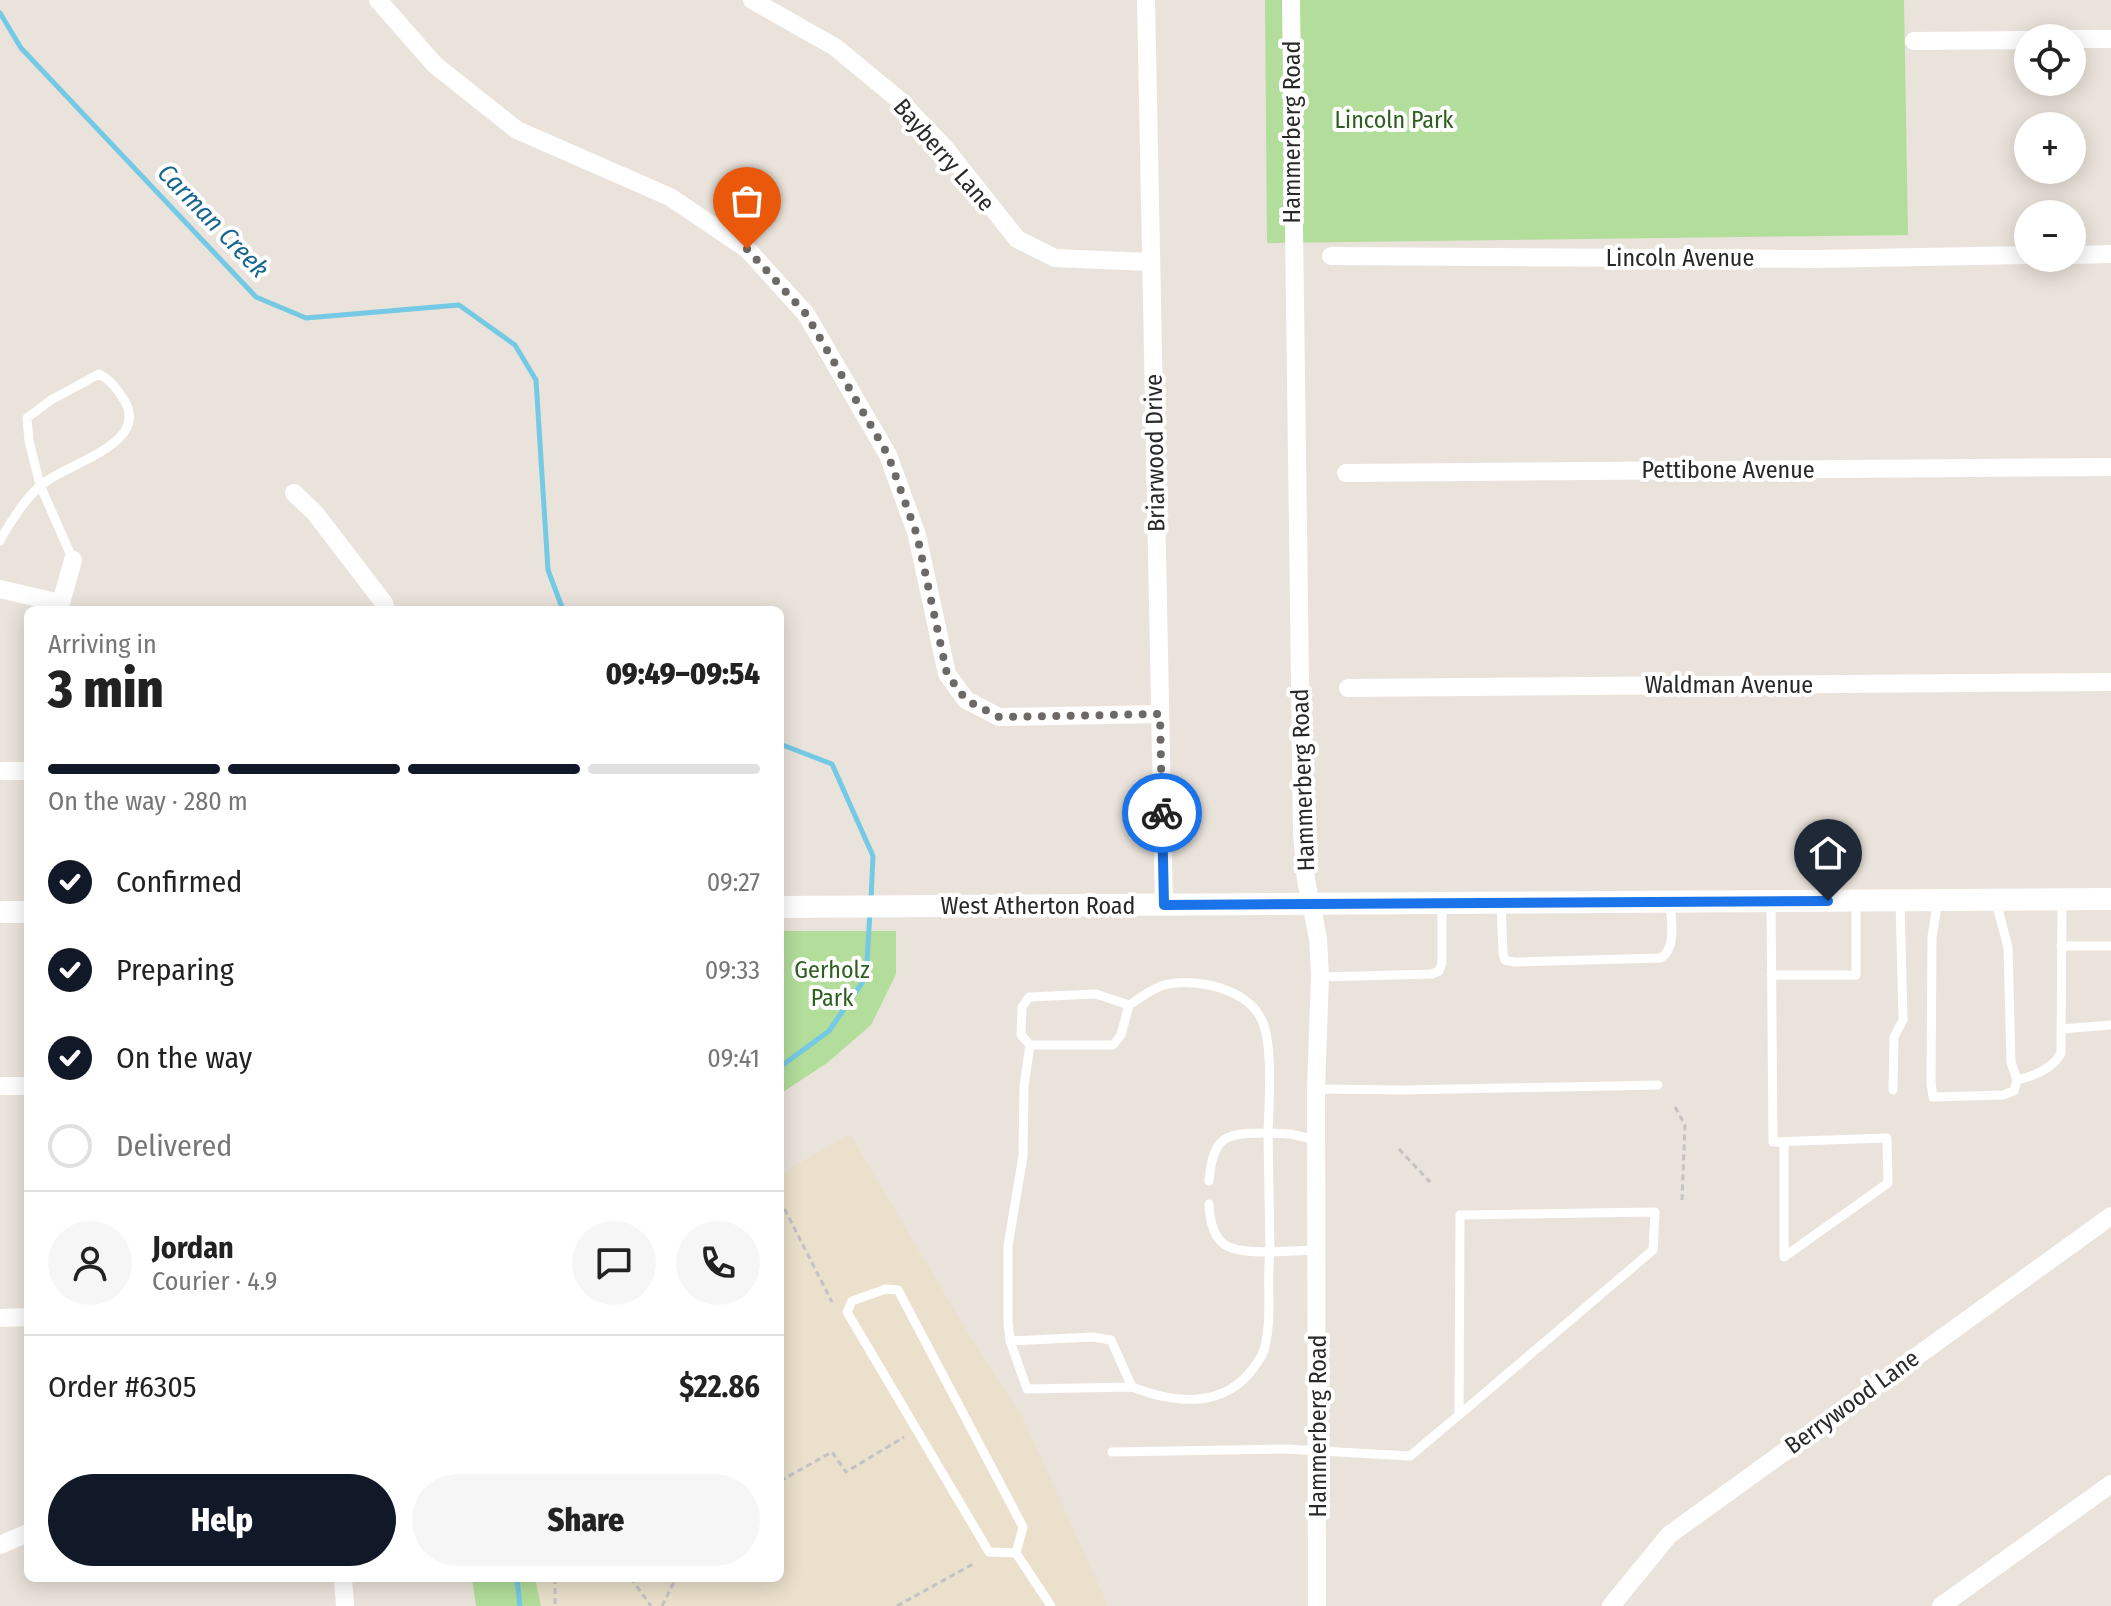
<!DOCTYPE html>
<html lang="en">
<head>
<meta charset="utf-8">
<style>
	body { margin:0; font-family:"Fira Sans Condensed",sans-serif; background:#f6f6f6; color:#222; height:100vh; display:flex; flex-direction:column; font-size:30px; white-space:nowrap }
	* { box-sizing:border-box; margin:0 }
	p { font-size:26px; color:#767676 }
	.icon { flex:none; width:44px; height:44px; fill:none; stroke:currentColor; stroke-width:2; stroke-linecap:round; stroke-linejoin:round }
	.map { position:relative; flex:1; overflow:hidden }
	.panel { position:absolute; left:24px; top:606px; width:760px; height:976px; display:flex; flex-direction:column; background:#fff; border-radius:12px; box-shadow:0 4px 20px #0003 }
	.panel>* { flex:none }
	.controls { position:absolute; left:2014px; top:24px; display:grid; gap:16px }
	.controls a { display:grid; place-items:center; width:72px; height:72px; border-radius:50%; background:#fff; box-shadow:0 4px 20px #0003; font-size:40px }
	.pin { position:absolute; display:grid; place-items:center; width:68px; height:68px; color:#fff; margin:-82px -34px; border-radius:50% 50% 50% 0; rotate:-45deg; box-shadow:0 0 8px #0007 }
	.pin .icon { rotate:45deg }
	.courier { position:absolute; display:grid; place-items:center; width:80px; height:80px; margin:-40px; border:6px solid #1a73e8; border-radius:50%; background:#fff; color:#222; box-shadow:0 2px 10px #0007 }
	.overview em { font-style:normal; font-weight:800 }
	.overview div { display:flex; flex-direction:column-reverse }
	.overview { display:flex; align-items:center; justify-content:space-between; height:136px; padding:0 24px }
	h1 { font-size:52px; font-weight:800; line-height:60px }
	.bar { display:grid; grid-template-columns:repeat(4,1fr); gap:12px 8px; align-content:center; height:96px; padding:0 24px }
	.bar i { height:10px; border-radius:6px; background:#e0e0e0 }
	.bar .current { background:#111827 }
	.bar p { grid-column:span 4 }
	.line { display:flex; align-items:center; gap:20px; padding:0 24px; border-top:2px solid #e0e0e0 }
	.line div { flex:1 }
	.round { display:grid; place-items:center; flex:none; width:84px; height:84px; border-radius:42px; background:#f6f6f6 }
	ol { padding:0 24px; list-style:none }
	li { display:flex; align-items:center; gap:24px; height:88px }
	li p { margin-inline-start:auto }
	li .icon { padding:8px; border-radius:50%; background:#111827; color:#fff; stroke-width:4 }
	li:last-child { color:#767676 }
	li i { width:44px; height:44px; border:4px solid #e0e0e0; border-radius:50% }
	.primary-button { display:flex; gap:16px; margin-top:auto; padding:16px 24px }
	.primary-button a { flex:1; height:92px; border-radius:48px; background:#111827; color:#fff; font-size:32px; font-weight:800; line-height:92px; text-align:center }
	.primary-button a+a { background:#f6f6f6; color:#222 }
	.map>svg:first-child { display:block }
	.education { fill:#eae0cb }
	.green { fill:#b2dd9a }
	.lines { fill:none; stroke-linecap:round; stroke-linejoin:round }
	.stream { stroke:#74c9e5; stroke-width:5 }
	.path { stroke:#c3c3c3; stroke-width:3; stroke-dasharray:6 4; stroke-linecap:butt }
	.service { stroke:#fff; stroke-width:9 }
	.minor { stroke:#fff; stroke-width:18 }
	.tertiary { stroke:#fff; stroke-width:22 }
	.done { stroke:#6c6967; stroke-width:8; stroke-dasharray:0 14.4 }
	.route { stroke:#1a73e8; stroke-width:10 }
	.labels { text-anchor:middle; dominant-baseline:central; stroke-width:8; stroke-linejoin:round; paint-order:stroke }
	.park-label { font-size:24px; fill:#2d5f1e; stroke:#fff }
	.street-label { font-size:24px; fill:#282828; stroke:#fff }
	.water-label { font-size:26px; font-style:italic; fill:#16678e; stroke:#fff }
</style>
</head>
<body>
<div class="map">
<svg width="2111" height="1606" viewBox="0 0 2111 1606">
	<rect width="100%" height="100%" fill="#eae3db"/>
	<path class="education" d="M850 1134 971 1338 1024 1420 1108 1606H541L535 1578H780V1174Z"/>
	<path class="green" d="M1265 0H1904L1908 235 1267 243Z
		M780 931H896V974L871 1025 827 1063 780 1094Z
		M472 1578H535L541 1606H476Z"/>
	<g class="lines">
		<path class="stream" d="M0 13 21 48 256 297 306 318 459 305 515 345 536 380 548 570 563 610
			M780 744 832 764 873 856 871 899
			M780 1067 829 1031 866 977 870 912
			M517 1578 520 1606"/>
		<path class="path" d="M1675 1107 1685 1125 1682 1200
			M1399 1149 1430 1182
			M780 1200 832 1302
			M780 1481 832 1452 846 1472 904 1437
			M555 1578V1606
			M631 1578 651 1606
			M662 1606 676 1578
			M897 1606 973 1564"/>
		<path class="service" d="M0 541C8 525 26 498 40 486 63 464 152 445 124 400 117 389 111 380 99 374L51 400 27 418 29 441 40 485 73 560
			M1938 900 1932 937 1931 1083 1933 1097 2003 1095 2014 1091 2017 1080
			M1771 902 1773 1142 1887 1138 1888 1183 1784 1257V1142
			M1996 902 2008 947 2011 1062 2017 1080C2034 1076 2053 1069 2061 1053L2062 899
			M1501 904 1503 953 1505 960 1515 962 1661 958C1677 948 1671 920 1670 903
			M2061 946H2111
			M1771 975H1856V901
			M1320 977 1432 974 1439 971 1442 963V905
			M1129 1005 1096 994 1029 997 1022 1007 1021 1035 1030 1045H1113L1121 1035 1129 1005C1139 999 1150 990 1161 986 1193 976 1250 988 1263 1023 1273 1049 1269 1104 1268 1133L1290 1134 1317 1140
			M2061 1029 2111 1025
			M1316 1089 1404 1090 1658 1085
			M1893 1090 1894 1037 1903 1020 1900 901
			M1209 1181C1213 1135 1226 1133 1268 1133L1270 1252 1318 1250
			M1655 1212 1653 1250 1459 1415 1460 1215Z
			M1010 1341 1008 1321V1246L1023 1156 1024 1086 1030 1045
			M1132 1387 1027 1389 1010 1341 1093 1337 1111 1340 1132 1387C1171 1402 1215 1409 1247 1376 1253 1369 1261 1359 1264 1350 1273 1319 1266 1284 1270 1252 1230 1252 1211 1249 1209 1204
			M1112 1452 1286 1449 1410 1456 1459 1415
			M1016 1553 989 1552 847 1312 852 1301 886 1289 898 1290 1023 1527 1016 1553 1051 1606"/>
		<path class="minor" d="M378 0 435 65 517 130 670 197 747 249 806 314 888 455 917 535 947 674 966 700 999 717 1160 714
			M752 0 835 47 898 99 945 148 1017 239 1055 258 1150 262
			M1146 0 1164 905
			M1291 0 1302 833 1306 880 1318 938 1320 977 1316 1089 1317 1606
			M2072 39H2111
			M1914 41 2028 40
			M2072 255 2111 254
			M1331 256 1815 259 2028 255
			M1346 473 2111 467
			M294 493 315 513 384 603 386 610
			M0 589 60 603
			M59 610 73 560
			M1348 688 2111 682
			M0 771H28
			M0 1086H28
			M0 1318 28 1317
			M0 1545 28 1533
			M343 1578 345 1606
			M1611 1606 1669 1535 2111 1216
			M1941 1606 2111 1484"/>
		<path class="tertiary" d="M780 907 2111 899
			M0 912H28"/>
	</g>
	<g class="lines">
		<path class="done" d="M747 249 806 314 888 455 917 535 947 674 966 700 999 717 1160 714 1162 813"/>
		<path class="route" d="M1162 813 1164 905 1828 901"/>
	</g>
	<g class="labels">
		<g class="park-label">
			<text x="1394" y="120">Lincoln Park</text>
			<text x="832" y="970">Gerholz<tspan x="832" dy="28">Park</tspan></text>
		</g>
		<g class="street-label">
			<text transform="translate(1292 132) rotate(-90)">Hammerberg Road</text>
			<text transform="translate(944 155) rotate(49)">Bayberry Lane</text>
			<text x="1680" y="258">Lincoln Avenue</text>
			<text transform="translate(1155 453) rotate(-91)">Briarwood Drive</text>
			<text x="1728" y="470">Pettibone Avenue</text>
			<text x="1729" y="685">Waldman Avenue</text>
			<text transform="translate(1303 780) rotate(-92)">Hammerberg Road</text>
			<text x="1038" y="906">West Atherton Road</text>
			<text transform="translate(1852 1402) rotate(-36)">Berrywood Lane</text>
			<text transform="translate(1318 1426) rotate(-90)">Hammerberg Road</text>
		</g>
		<g class="water-label">
			<text transform="translate(213 221) rotate(46)">Carman Creek</text>
		</g>
	</g>
</svg>
<div class="controls">
<a><svg class="icon" aria-label="locate" viewBox="0 0 24 24"><circle cx="12" cy="12" r="6"/><path d="M12 2v4M12 18v4M2 12h4M18 12h4"/></svg></a>
<a>+</a>
<a>−</a>
</div>
<div class="pin" style="left:747px;top:249px;background:#ea580c"><svg class="icon" aria-label="bag" viewBox="0 0 24 24"><path d="M5 8h14l-1 12H6zM9 8a3 3 0 0 1 6 0"/></svg></div>
<div class="pin" style="left:1828px;top:901px;background:#1f2937"><svg class="icon" aria-label="home" viewBox="0 0 24 24"><path d="M3 11l9-7 9 7M6 9v11h12V9"/></svg></div>
<div class="courier" style="left:1162px;top:813px"><svg class="icon" aria-label="bike" viewBox="0 0 24 24"><circle cx="6" cy="16" r="4"/><circle cx="18" cy="16" r="4"/><path d="M6 16l4-8h5l3 8M10 8l3 8H6M13 5h3"/></svg></div>
<section class="panel">
<div class="overview"><div><h1>3 min</h1><p>Arriving in</p></div><em>09:49–09:54</em></div>
<div class="bar"><i class="current"></i><i class="current"></i><i class="current"></i><i></i><p>On the way · 280 m</p></div>
<ol>
<li><svg class="icon" aria-label="check" viewBox="0 0 24 24"><path d="M5 12l5 5 9-10"/></svg>Confirmed<p>09:27</p></li>
<li><svg class="icon" aria-label="check" viewBox="0 0 24 24"><path d="M5 12l5 5 9-10"/></svg>Preparing<p>09:33</p></li>
<li><svg class="icon" aria-label="check" viewBox="0 0 24 24"><path d="M5 12l5 5 9-10"/></svg>On the way<p>09:41</p></li>
<li><i></i>Delivered</li>
</ol>
<div class="line" style="height:144px"><a class="round"><svg class="icon" aria-label="person" viewBox="0 0 24 24"><circle cx="12" cy="8" r="4"/><path d="M4 21q1-7 8-7t8 7"/></svg></a><div><b>Jordan</b><p>Courier · 4.9</p></div><a class="round"><svg class="icon" aria-label="chat" viewBox="0 0 24 24"><path d="M4 5h16v11H9l-5 4z"/></svg></a><a class="round"><svg class="icon" aria-label="phone" viewBox="0 0 24 24"><path d="M5 4h4l2 5-3 2q2 4 5 5l2-3 5 2v4C11 20 4 13 5 4z"/></svg></a></div>
<div class="line" style="height:104px"><div>Order #6305</div><b>$22.86</b></div>
<div class="primary-button"><a>Help</a><a>Share</a></div>
</section>
</div>
</body>
</html>
